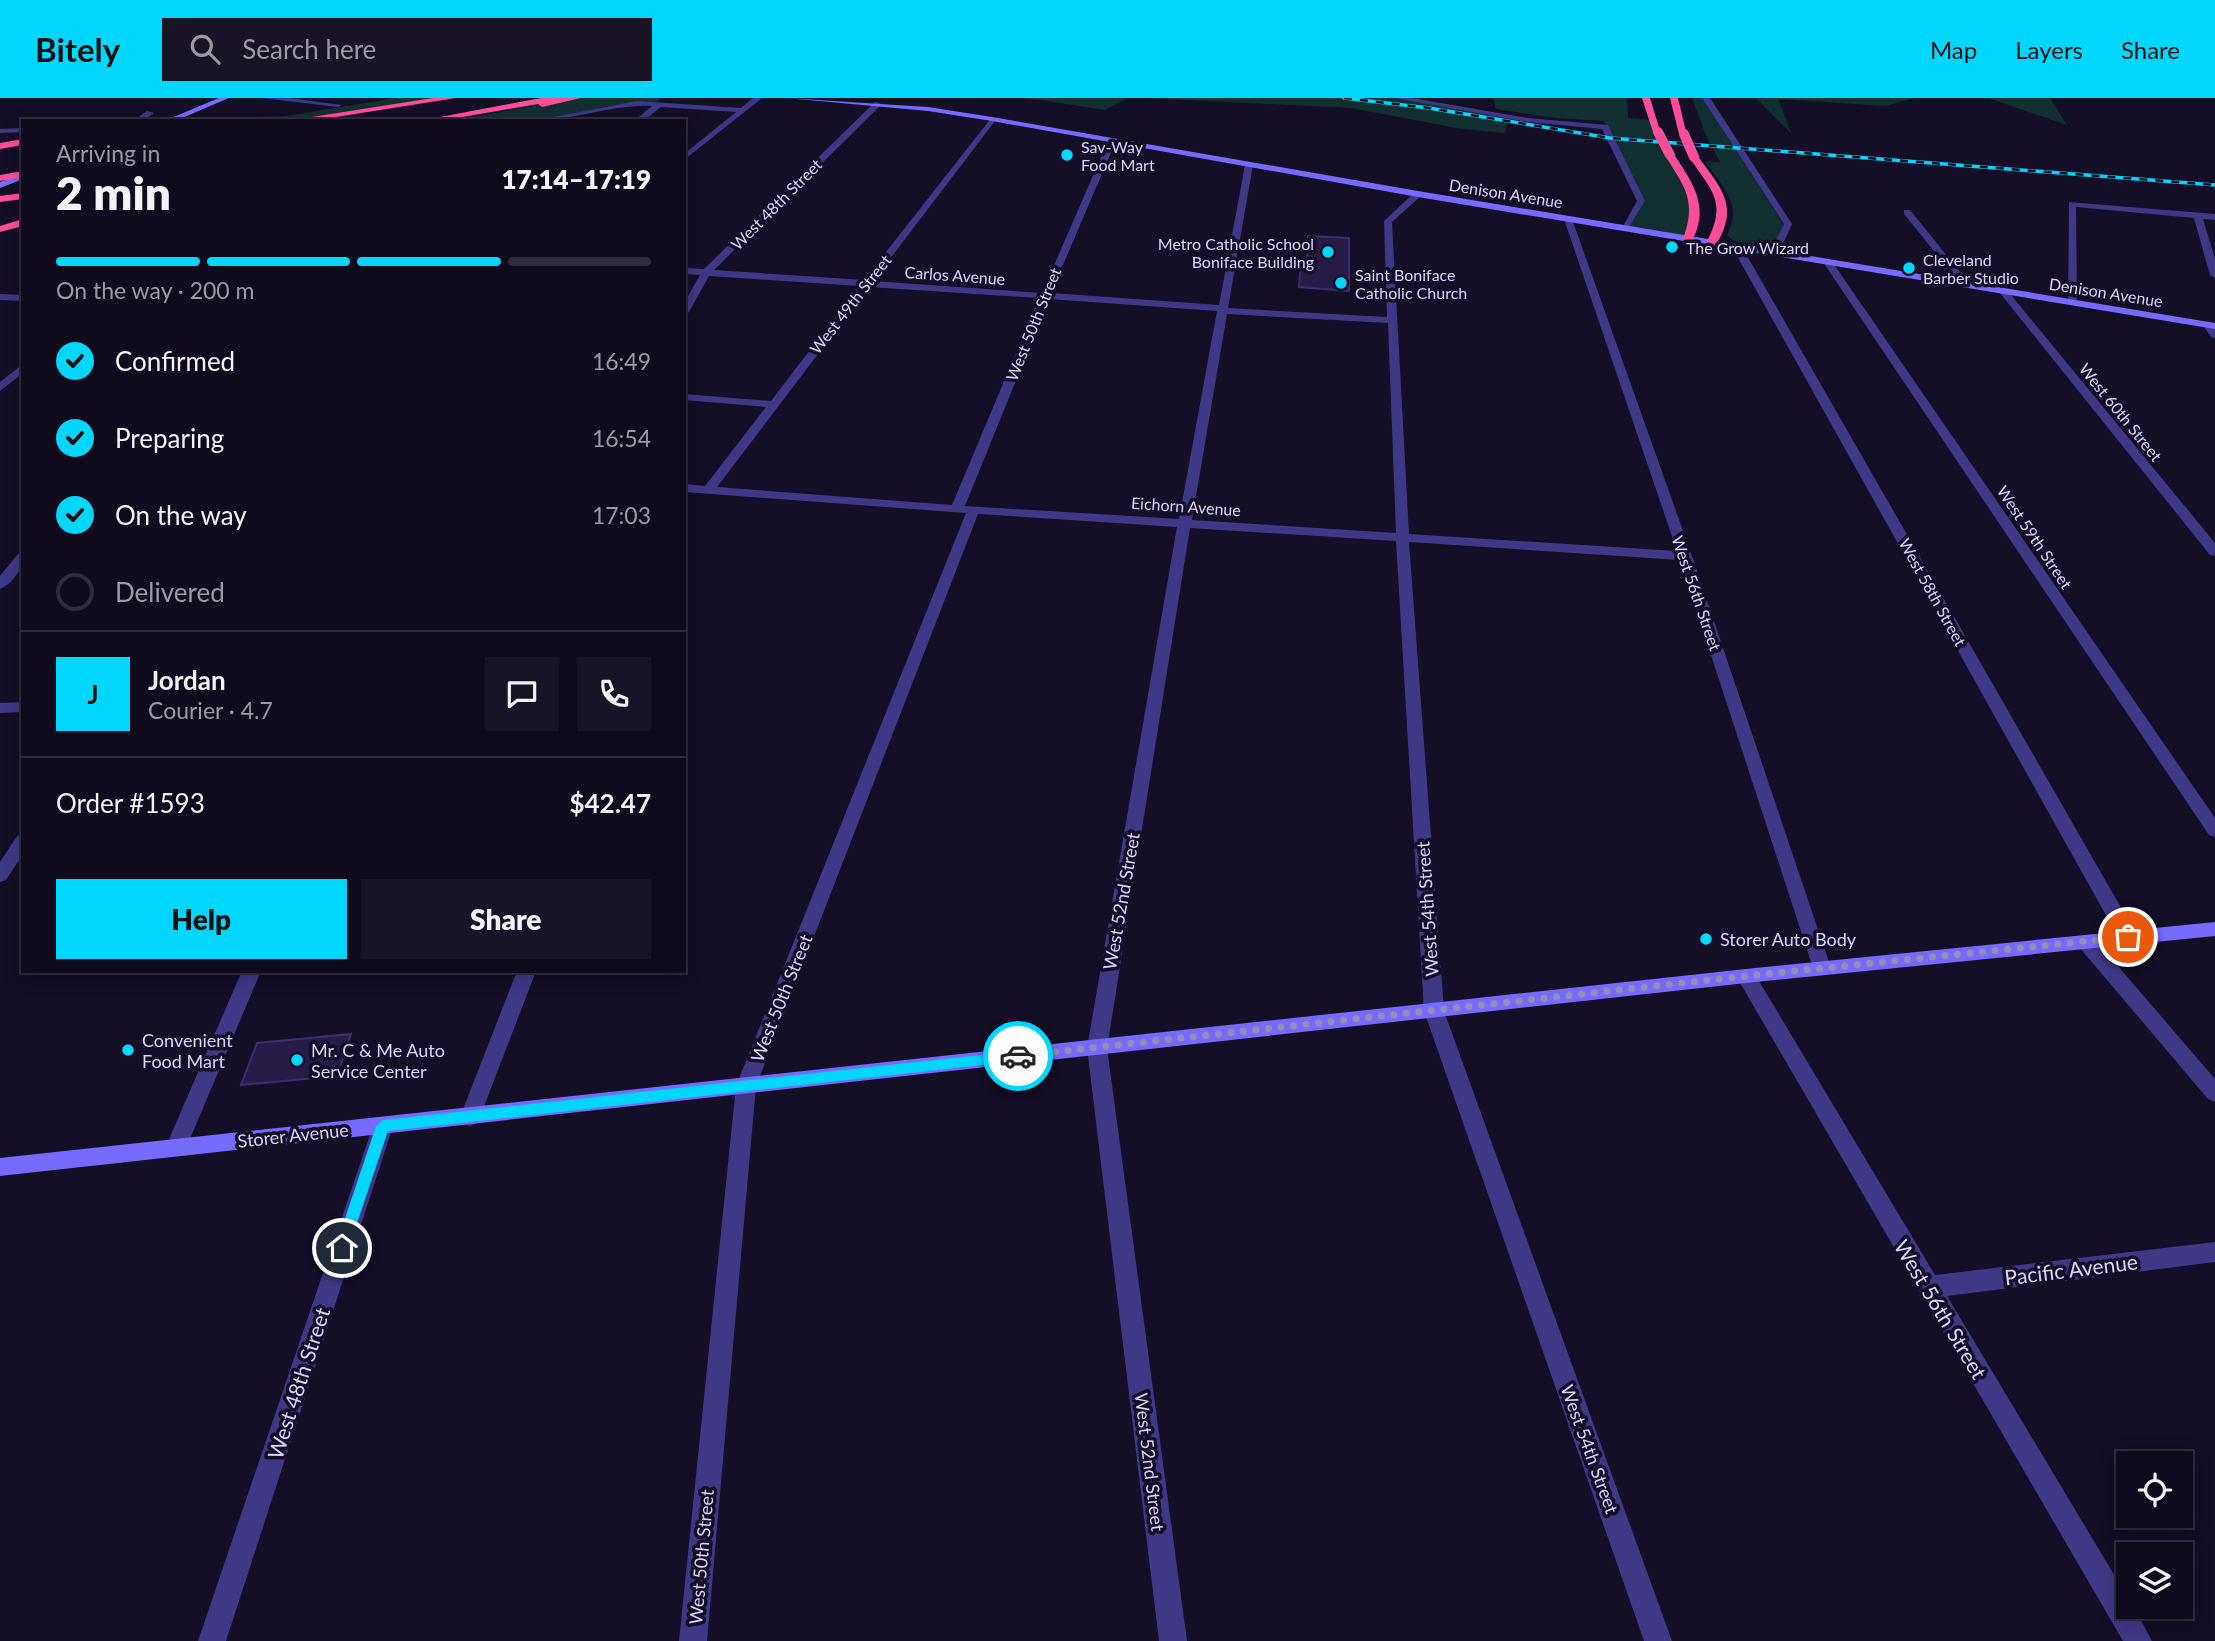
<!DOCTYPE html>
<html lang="en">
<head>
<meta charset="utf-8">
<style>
	body { margin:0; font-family:Lato,sans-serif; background:#181325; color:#f1f3f6; height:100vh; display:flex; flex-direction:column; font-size:26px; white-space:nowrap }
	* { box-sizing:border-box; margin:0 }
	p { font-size:23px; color:#9b9aa3 }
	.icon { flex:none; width:38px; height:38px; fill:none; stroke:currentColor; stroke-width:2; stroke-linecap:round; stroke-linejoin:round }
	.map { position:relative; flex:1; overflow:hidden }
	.side { position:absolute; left:21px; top:21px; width:665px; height:854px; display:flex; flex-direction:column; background:#0f0a1c; border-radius:0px; box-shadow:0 4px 18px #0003,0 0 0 2px #2f2b3b }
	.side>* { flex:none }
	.controls { position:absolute; left:2116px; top:1353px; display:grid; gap:14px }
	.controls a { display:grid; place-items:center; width:77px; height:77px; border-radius:0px; background:#0f0a1c; box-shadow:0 4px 18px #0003,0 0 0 2px #2f2b3b; font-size:35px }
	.pin { position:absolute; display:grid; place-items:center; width:60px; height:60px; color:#fff; margin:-30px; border:4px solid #fff; border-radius:50%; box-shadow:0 2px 7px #0007 }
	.courier { position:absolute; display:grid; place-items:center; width:70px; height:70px; margin:-35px; border:5px solid #00d6fe; border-radius:50%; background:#fff; color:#222; box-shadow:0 2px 9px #0007 }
	.head em { font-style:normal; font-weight:800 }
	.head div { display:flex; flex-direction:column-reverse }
	.head { display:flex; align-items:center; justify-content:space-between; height:119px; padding:0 35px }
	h1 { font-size:46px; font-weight:800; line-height:52px }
	.bar { display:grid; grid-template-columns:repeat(4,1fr); gap:10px 7px; align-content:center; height:84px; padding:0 35px }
	.bar i { height:9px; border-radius:5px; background:#2f2b3b }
	.bar .selected { background:#00d6fe }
	.bar p { grid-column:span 4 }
	.line { display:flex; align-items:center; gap:18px; padding:0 35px; border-top:2px solid #2f2b3b }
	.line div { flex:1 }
	.round { display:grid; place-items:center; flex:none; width:74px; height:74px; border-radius:0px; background:#181325 }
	ol { padding:0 35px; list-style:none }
	li { display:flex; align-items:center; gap:21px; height:77px }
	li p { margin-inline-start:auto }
	li .icon { padding:7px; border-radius:50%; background:#00d6fe; color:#111; stroke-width:4 }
	li:last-child { color:#9b9aa3 }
	li i { width:38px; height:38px; border:4px solid #2f2b3b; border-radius:50% }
	.cta { display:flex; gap:14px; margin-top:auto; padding:14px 35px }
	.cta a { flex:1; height:80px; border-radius:0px; background:#00d6fe; color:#111; font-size:28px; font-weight:800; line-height:80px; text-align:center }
	.cta a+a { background:#181325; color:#f1f3f6 }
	header { display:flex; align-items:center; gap:42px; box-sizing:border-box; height:98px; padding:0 35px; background:#00d6fe; color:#111 }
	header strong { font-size:33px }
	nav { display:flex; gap:38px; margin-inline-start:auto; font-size:24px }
	.search { width:490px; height:63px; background:#181325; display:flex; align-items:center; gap:18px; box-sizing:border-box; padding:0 24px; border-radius:0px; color:#9b9aa3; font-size:26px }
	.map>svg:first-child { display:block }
	.green { fill:#112f30 }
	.building { fill:#261a47; stroke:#3e2b74; stroke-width:2 }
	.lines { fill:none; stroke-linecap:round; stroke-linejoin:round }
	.street { fill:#3f3886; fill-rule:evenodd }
	.secondary { fill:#766aff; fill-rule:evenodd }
	.highway { fill:#ff4e99; fill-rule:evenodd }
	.rail-casing { stroke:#00d6fe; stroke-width:3.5 }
	.rail { stroke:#140e26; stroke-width:2.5; stroke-dasharray:8; stroke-linecap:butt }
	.highway-bridge { stroke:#ff4e99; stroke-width:10 }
	.route { fill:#00d6fe }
	.done { stroke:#958eb3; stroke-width:7; stroke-dasharray:0 12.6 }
	.poi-dot { fill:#00d6fe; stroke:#140e26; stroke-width:2.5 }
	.labels { text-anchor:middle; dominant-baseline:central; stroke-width:7; stroke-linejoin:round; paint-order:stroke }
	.far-poi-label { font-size:16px; fill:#dbd3ff; stroke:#140e26; text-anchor:start }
	.far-street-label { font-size:16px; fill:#dbd3ff; stroke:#140e26 }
	.street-label { font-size:18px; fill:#dbd3ff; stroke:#140e26 }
	.poi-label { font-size:18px; fill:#dbd3ff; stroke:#140e26; text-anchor:start }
	.near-street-label { font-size:21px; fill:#dbd3ff; stroke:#140e26 }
</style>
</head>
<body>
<header>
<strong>Bitely</strong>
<div class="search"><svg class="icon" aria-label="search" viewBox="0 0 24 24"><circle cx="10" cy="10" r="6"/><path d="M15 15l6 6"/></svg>Search here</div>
<nav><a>Map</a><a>Layers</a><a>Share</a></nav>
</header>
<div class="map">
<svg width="2215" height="1543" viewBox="0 0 2215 1543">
	<rect width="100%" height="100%" fill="#140e26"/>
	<path class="green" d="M395 0H452L290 23H232L235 20 286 18Z
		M577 0H662L654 6 615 7 536 23H451Z
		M1028 0H1128L1105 12Z
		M1147 0H1399L1509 19 1505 35 1462 31 1351 10Z
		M1493 0H1627L1628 20 1653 22 1692 93 1688 141 1624 130 1633 109 1641 102 1604 23 1556 20 1496 11Z
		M1692 0H1702L1784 127 1774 150 1734 143 1727 137C1743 105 1723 90 1705 63L1720 64 1706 38Z
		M1756 0H1914L1886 8 1778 1 1791 35Z
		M1988 0H2050L2067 27Z"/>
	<path class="building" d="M1308 138 1349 140V193L1299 189 1301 163H1307Z
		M351 936 337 978 241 987 257 945Z"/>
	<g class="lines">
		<path class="street" d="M262 0H289L342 7 338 9Z
			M753 0H762L684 62V56L736 14 661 9 643 23H634L652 8C612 6 573 23 532 23L637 3 741 10Z
			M1395 0H1412L1528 20 1608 27 1645 103 1627 132H1621L1637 103 1602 31 1528 24Z
			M1702 0H1710L1792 126 1778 157 1770 155 1784 126Z
			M875 4 882 6 714 172 864 182 992 19 995 23 873 183 1042 195 1108 43 1112 41 1116 43 1051 195 1219 207 1245 67 1249 65 1253 67 1228 210 1387 219 1384 123 1415 94H1421V98L1392 124 1409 436 1677 453 1564 121 1568 118 1572 121 1692 458 1831 870 1829 875 1822 877 1815 875 1813 870 1680 462 1409 444 1444 913 1672 1543H1644L1424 913 1396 443 1190 430 1107 950 1187 1543H1159L1087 950 1177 429 978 416 756 988 707 1543H679L736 988 966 415 684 394V386L705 388 766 309 684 302V296L771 303 859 188 709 178 689 214 684 217V205L700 177 684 176V170L704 171ZM869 189 1039 200 952 407 717 389ZM1049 201 1217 213 1179 421 965 408ZM1227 216 1388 225 1396 435 1192 422Z
			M147 13 154 15 143 23H133Z
			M23 30V34L0 35V31Z
			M2069 104 2215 116V122L2203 121 2215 161V180L2210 177 2194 120 2076 109 2077 204 2068 206Z
			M1904 112H1910L1969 185V189H1963L1904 116Z
			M1734 147 1742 149 2135 834 2137 839 2135 844H2121L1732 149Z
			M1828 161 1831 162 2215 720V739L2209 737 1823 164Z
			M2003 190 2006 191 2215 445V458L2210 457 2000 195 1998 193Z
			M0 196 23 197V203L0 202Z
			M2204 225H2212L2215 230V240L2211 239 2203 227Z
			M23 266V275L0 293V284Z
			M23 455C23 470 14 485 0 491V478L18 456Z
			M23 604V614L0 615V605Z
			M23 736V756L6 782 0 784V764L17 738Z
			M2086 837 2093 839 2215 981V1004L2208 1001 2079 849 2077 844 2079 839Z
			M1746 871 1753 873 1935 1177 2215 1144V1164L1947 1198 2128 1500V1508H2133L2152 1543H2123L1739 883 1737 878 1739 873Z
			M242 873H261L184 1055 177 1057 170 1055 166 1048Z
			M517 873H536L480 1019 477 1025 470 1028 463 1025 460 1019Z
			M383 1019 390 1022 393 1028 226 1543H198L373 1028 376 1022Z"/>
		<path class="secondary" d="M219 0H229L175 23H164Z
			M786 0 928 9 992 19 1418 93 2215 225V231L1418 99 992 23 928 13Z
			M23 76V81L0 90V84Z
			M2215 824V838L1746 885 0 1078V1060L1746 871Z"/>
		<path class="highway" d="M433 0H456L311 23H286Z
			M541 0H581L542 9 538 6 440 23H419Z
			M1642 0H1650L1661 36 1653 34Z
			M1670 0H1678L1687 38 1679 36Z
			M23 41V47L0 51V45Z
			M1667 55H1673C1693 85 1710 108 1692 143L1683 141C1697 102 1685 90 1665 57Z
			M1691 57H1697C1721 91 1740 106 1716 147L1706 145C1728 104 1712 93 1689 59Z
			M23 73V79L0 83V77Z
			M23 95V101L0 104V98Z
			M23 121V128L0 134V128Z"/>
		<g class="rail-casing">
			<path id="rail" d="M1344 0 1429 10 1610 40 2215 87"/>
		</g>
		<use href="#rail" class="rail"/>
		<path class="highway-bridge" d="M1658 34 1670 57
			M1684 36 1694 59"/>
	</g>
	<path class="route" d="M1018 953 1025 958 1018 963 388 1033 347 1155H337L335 1150 376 1028 383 1022Z"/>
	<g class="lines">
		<path class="done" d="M1018 958 1746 878 2128 839"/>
	</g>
	<g class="poi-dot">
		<circle cx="1067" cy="57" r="7"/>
		<circle cx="1672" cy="149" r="7"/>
		<circle cx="1328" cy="154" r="7"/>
		<circle cx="1909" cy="170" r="7"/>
		<circle cx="1341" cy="185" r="7"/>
		<circle cx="1706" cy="841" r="7"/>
		<circle cx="128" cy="952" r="7"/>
		<circle cx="297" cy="962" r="7"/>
	</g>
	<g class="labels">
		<g class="far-poi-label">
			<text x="1081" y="48">Sav-Way<tspan x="1081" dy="18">Food Mart</tspan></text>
			<text x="1314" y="145" text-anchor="end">Metro Catholic School<tspan x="1314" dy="18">Boniface Building</tspan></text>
			<text x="1686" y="149">The Grow Wizard</text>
			<text x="1923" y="161">Cleveland<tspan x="1923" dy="18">Barber Studio</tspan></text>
			<text x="1355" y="176">Saint Boniface<tspan x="1355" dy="18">Catholic Church</tspan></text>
		</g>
		<g class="far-street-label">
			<text transform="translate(1506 95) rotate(9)">Denison Avenue</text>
			<text transform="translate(776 106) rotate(-45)">West 48th Street</text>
			<text transform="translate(955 177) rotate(4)">Carlos Avenue</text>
			<text transform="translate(2106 194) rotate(9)">Denison Avenue</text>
			<text transform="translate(850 206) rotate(-52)">West 49th Street</text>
			<text transform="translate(1033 226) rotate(-68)">West 50th Street</text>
			<text transform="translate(2121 314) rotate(51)">West 60th Street</text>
			<text transform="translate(1186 408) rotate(4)">Eichorn Avenue</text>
			<text transform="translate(2035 439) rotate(56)">West 59th Street</text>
			<text transform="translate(1933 494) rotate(61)">West 58th Street</text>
			<text transform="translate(1697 495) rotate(71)">West 56th Street</text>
		</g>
		<g class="street-label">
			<text transform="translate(1121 803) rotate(-80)">West 52nd Street</text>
			<text transform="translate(1427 811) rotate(-94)">West 54th Street</text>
			<text transform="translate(781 900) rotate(-68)">West 50th Street</text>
			<text transform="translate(293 1037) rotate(-6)">Storer Avenue</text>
			<text transform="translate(1590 1351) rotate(70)">West 54th Street</text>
			<text transform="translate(1150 1364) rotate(83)">West 52nd Street</text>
			<text transform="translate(701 1459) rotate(-85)">West 50th Street</text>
		</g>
		<g class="poi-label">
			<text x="1720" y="841">Storer Auto Body</text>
			<text x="142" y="942">Convenient<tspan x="142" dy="21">Food Mart</tspan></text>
			<text x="311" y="952">Mr. C &amp; Me Auto<tspan x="311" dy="21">Service Center</tspan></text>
		</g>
		<g class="near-street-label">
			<text transform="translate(2071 1171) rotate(-7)">Pacific Avenue</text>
			<text transform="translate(1941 1211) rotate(59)">West 56th Street</text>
			<text transform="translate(298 1285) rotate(-72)">West 48th Street</text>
		</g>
	</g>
</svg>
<div class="controls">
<a><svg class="icon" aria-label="locate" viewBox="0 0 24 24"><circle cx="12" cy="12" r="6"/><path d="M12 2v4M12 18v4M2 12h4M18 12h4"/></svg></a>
<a><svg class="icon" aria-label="layers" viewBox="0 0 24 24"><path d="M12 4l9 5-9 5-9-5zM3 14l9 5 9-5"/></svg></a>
</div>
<div class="pin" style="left:2128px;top:839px;background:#ea580c"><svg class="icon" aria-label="bag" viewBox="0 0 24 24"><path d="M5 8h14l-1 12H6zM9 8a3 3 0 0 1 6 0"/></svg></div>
<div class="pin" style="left:342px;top:1150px;background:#1f2937"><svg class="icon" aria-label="home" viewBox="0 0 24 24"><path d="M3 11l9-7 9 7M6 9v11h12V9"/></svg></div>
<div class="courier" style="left:1018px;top:958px"><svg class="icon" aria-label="car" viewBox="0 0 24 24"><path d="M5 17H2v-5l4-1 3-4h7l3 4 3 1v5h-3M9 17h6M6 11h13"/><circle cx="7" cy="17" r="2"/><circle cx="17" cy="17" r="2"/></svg></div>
<section class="side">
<div class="head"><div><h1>2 min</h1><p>Arriving in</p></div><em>17:14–17:19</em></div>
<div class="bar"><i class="selected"></i><i class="selected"></i><i class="selected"></i><i></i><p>On the way · 200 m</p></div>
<ol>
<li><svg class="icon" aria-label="check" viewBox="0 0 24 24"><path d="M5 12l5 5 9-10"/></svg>Confirmed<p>16:49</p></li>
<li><svg class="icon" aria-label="check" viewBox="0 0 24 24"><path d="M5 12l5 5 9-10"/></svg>Preparing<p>16:54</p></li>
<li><svg class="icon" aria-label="check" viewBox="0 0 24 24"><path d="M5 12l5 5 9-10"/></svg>On the way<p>17:03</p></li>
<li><i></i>Delivered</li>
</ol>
<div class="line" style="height:126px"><b class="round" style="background:#00d6fe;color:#111">J</b><div><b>Jordan</b><p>Courier · 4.7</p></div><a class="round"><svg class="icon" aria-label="chat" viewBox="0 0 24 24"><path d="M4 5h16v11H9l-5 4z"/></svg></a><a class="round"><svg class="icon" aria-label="phone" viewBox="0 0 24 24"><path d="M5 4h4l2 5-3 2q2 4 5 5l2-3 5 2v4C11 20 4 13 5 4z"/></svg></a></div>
<div class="line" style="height:91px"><div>Order #1593</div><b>$42.47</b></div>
<div class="cta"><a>Help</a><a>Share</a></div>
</section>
</div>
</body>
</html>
